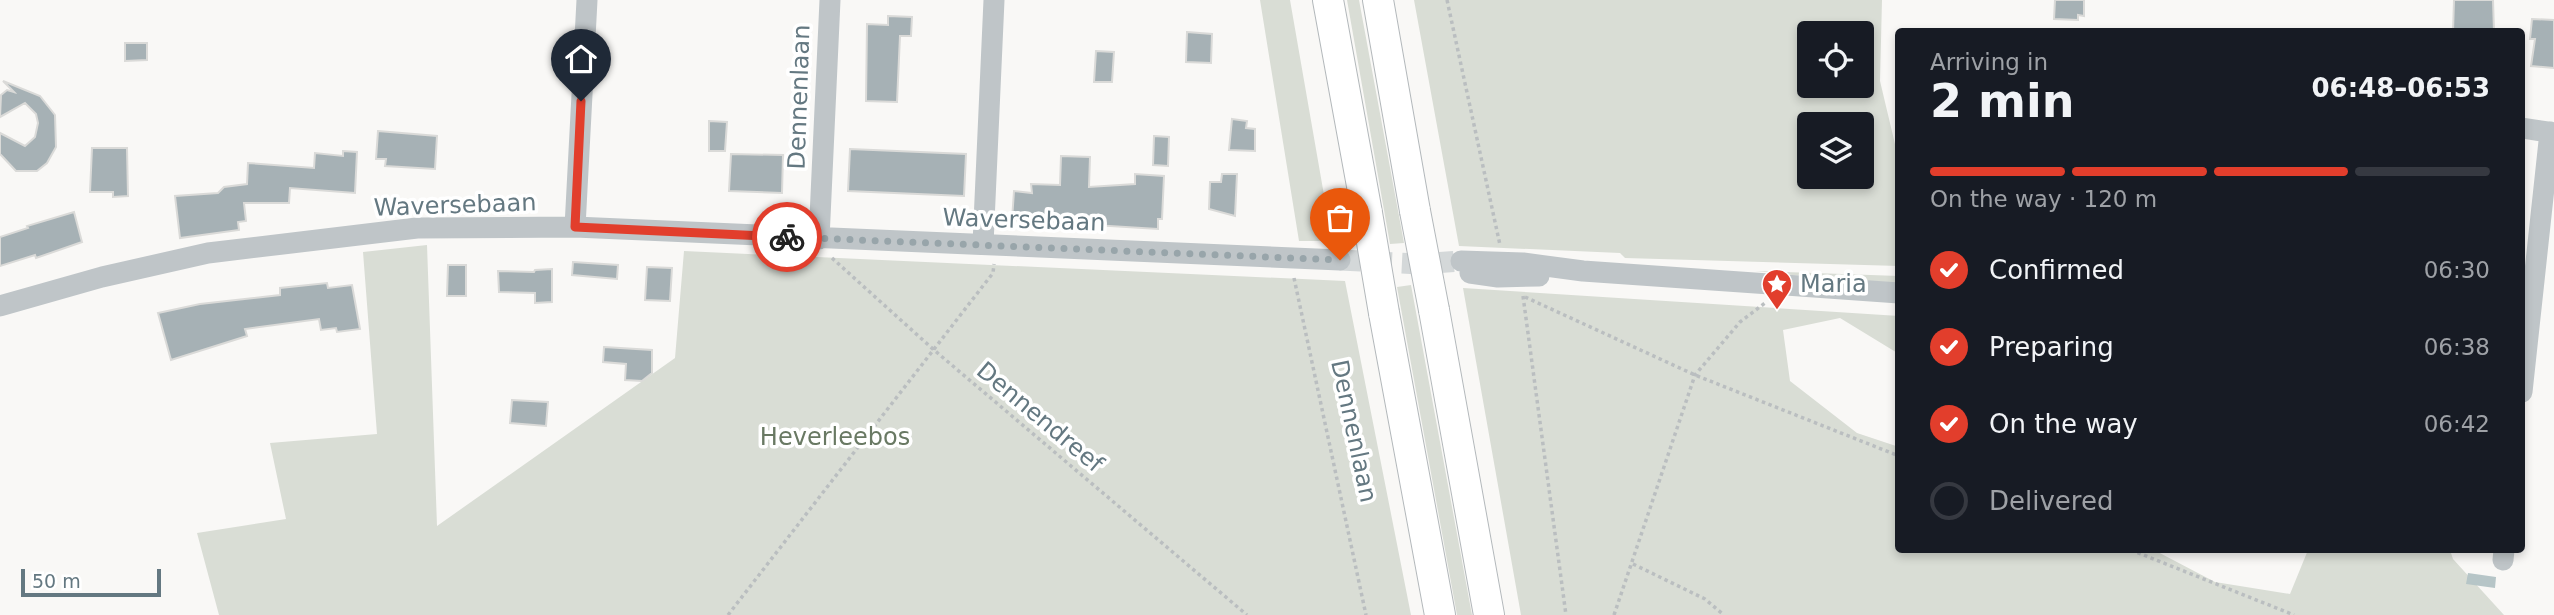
<!DOCTYPE html>
<html lang="en">
<head>
<meta charset="utf-8">
<style>
	body { margin:0; font-family:"DejaVu Sans",sans-serif; background:#242831; color:#f1f3f6; height:100vh; display:flex; flex-direction:column; font-size:26px; white-space:nowrap }
	* { box-sizing:border-box; margin:0 }
	p { font-size:23px; color:#9ea1a6 }
	.icon { flex:none; width:38px; height:38px; fill:none; stroke:currentColor; stroke-width:2; stroke-linecap:round; stroke-linejoin:round }
	.map { position:relative; flex:1; overflow:hidden }
	.panel { position:absolute; left:1895px; top:28px; width:630px; height:525px; display:flex; flex-direction:column; background:#171b24; border-radius:7px; box-shadow:0 4px 10px #0003 }
	.panel>* { flex:none }
	.buttons { position:absolute; left:1797px; top:21px; display:grid; gap:14px }
	.buttons a { display:grid; place-items:center; width:77px; height:77px; border-radius:7px; background:#171b24; box-shadow:0 4px 10px #0003; font-size:35px }
	.scale { position:absolute; left:21px; bottom:18px; width:140px; box-sizing:border-box; padding-left:7px; border:4px solid #647881; border-top:0; font-size:19px; line-height:24px; white-space:nowrap; color:#647881; -webkit-text-stroke:5px #fff; paint-order:stroke }
	.pin { position:absolute; display:grid; place-items:center; width:60px; height:60px; color:#fff; margin:-72px -30px; border-radius:50% 50% 50% 0; rotate:-45deg; box-shadow:0 0 7px #0007 }
	.pin .icon { rotate:45deg }
	.courier { position:absolute; display:grid; place-items:center; width:70px; height:70px; margin:-35px; border:5px solid #e23e2c; border-radius:50%; background:#fff; color:#222; box-shadow:0 2px 9px #0007 }
	.headline em { font-style:normal; font-weight:600 }
	.headline div { display:flex; flex-direction:column-reverse }
	.headline { display:flex; align-items:center; justify-content:space-between; height:119px; padding:0 35px }
	h1 { font-size:46px; font-weight:600; line-height:52px }
	.bar { display:grid; grid-template-columns:repeat(4,1fr); gap:10px 7px; align-content:center; height:84px; padding:0 35px }
	.bar i { height:9px; border-radius:5px; background:#363941 }
	.bar .current { background:#e23e2c }
	.bar p { grid-column:span 4 }
	ol { padding:0 35px; list-style:none }
	li { display:flex; align-items:center; gap:21px; height:77px }
	li p { margin-inline-start:auto }
	li .icon { padding:7px; border-radius:50%; background:#e23e2c; color:#fff; stroke-width:4 }
	li:last-child { color:#9ea1a6 }
	li i { width:38px; height:38px; border:4px solid #363941; border-radius:50% }
	.map>svg:first-child { display:block }
	.green { fill:#d9ddd5; fill-rule:evenodd }
	.water { fill:#b6c5c7 }
	.building { fill:#a6b1b5; stroke:#dadad8; stroke-width:2 }
	.lines { fill:none; stroke-linecap:round; stroke-linejoin:round }
	.minor-tunnel { stroke:#d4d8d9; stroke-width:21; stroke-dasharray:21 10; stroke-linecap:butt }
	.highway-casing { stroke:#b3b8bb; stroke-width:32 }
	.path { stroke:#babec0; stroke-width:3.5; stroke-dasharray:3.5 3.5; stroke-linecap:butt }
	.minor { stroke:#bfc5c8; stroke-width:21 }
	.highway { stroke:#fff; stroke-width:30 }
	.highway-bridge-casing { stroke:#b3b8bb; stroke-width:32; stroke-linecap:butt }
	.highway-bridge { stroke:#fff; stroke-width:30 }
	.done { stroke:#98a5aa; stroke-width:7; stroke-dasharray:0 12.6 }
	.route { stroke:#e23e2c; stroke-width:9 }
	.labels { text-anchor:middle; dominant-baseline:central; stroke-width:7; stroke-linejoin:round; paint-order:stroke }
	.street-label { font-size:24px; fill:#647881; stroke:#fff }
	.poi-label { font-size:24px; fill:#647881; stroke:#fff; text-anchor:start }
	.park-label { font-size:24px; fill:#697963; stroke:#fff }
</style>
</head>
<body>
<div class="map">
<svg width="2554" height="615" viewBox="0 0 2554 615">
	<rect width="100%" height="100%" fill="#f9f8f6"/>
	<path class="green" d="M1260 0H1290L1332 241H1299Z
		M1347 0H1359L1404 243 1390 244Z
		M1414 0H1882L1880 81 1899 161V266L1625 258 1620 253 1459 246ZM1810 33H1862V86H1810ZM1810 124H1862V177H1810Z
		M427 245 437 526 675 358 684 251 1345 281 1411 615H219L197 533 286 519 270 443 377 434 363 252Z
		M1755 271 1899 276V286Z
		M1411 285 1472 615H1457L1397 287Z
		M1463 288 1899 316V354L1840 318 1783 330 1790 381 1857 433 1899 447V550H2154L2215 582 2290 594 2308 550H2450L2453 559 2504 615H1521Z"/>
	<path class="water" d="M2468 573 2496 577 2495 588 2466 584Z"/>
	<path class="building" d="M2055 0H2084V16L2078 15V20L2054 19Z
		M2454 0H2493L2494 32H2453Z
		M888 16 912 17 911 36H900L897 102 866 101 867 24 888 25Z
		M2532 19 2554 20V68L2531 66 2535 39H2530Z
		M1187 32 1212 34 1211 63 1186 62Z
		M125 43H147V60L125 61Z
		M1096 51 1114 52 1112 82H1094Z
		M3 81 40 96 55 115 56 147 47 163 37 171H16L0 154V133L25 146 35 137 38 123 36 114 25 103 0 117 1 95 7 90 14 92Z
		M1232 119 1247 121 1246 128 1255 129V151L1229 150Z
		M709 121 727 122 725 151H709Z
		M378 131 437 136 435 169 385 166 386 159H376Z
		M1154 136 1169 137 1168 166 1153 165Z
		M92 148H127L128 196 113 197V192H90Z
		M850 149 966 154 964 196 848 191Z
		M343 151 357 152 355 193 290 188 289 203H244L246 221 238 222 239 230 180 238 175 196 218 193 224 187 247 184 248 163 314 168 315 153 343 156Z
		M731 154 783 155 782 193 729 191Z
		M1061 156 1090 157 1089 187 1135 184V174L1164 176 1162 219H1158V229L1012 220 1014 191 1032 193 1031 184 1060 185Z
		M1222 174H1237L1235 216 1209 209 1210 182H1221Z
		M74 212 82 242 36 258 35 255 0 266V237L28 228 27 226Z
		M573 262 618 265 617 279 572 275Z
		M448 265H466V296H447Z
		M647 267 672 268 670 301 645 300Z
		M552 269V302L535 303V293L499 292 498 271 534 272 535 270Z
		M327 283 328 288 352 285 360 329 337 332 336 328 321 330 319 319 245 329 247 336 171 360 158 313 200 304 280 295V288Z
		M604 347 652 350V373L642 381 625 380 626 364 603 362Z
		M512 400 548 402 546 426 510 423Z"/>
	<g class="lines">
		<path class="minor-tunnel" d="M1340 260 1419 264 1461 261"/>
		<g class="highway-casing">
			<path id="highway" d="M1328 0 1367 213
				M1378 0 1415 211
				M1434 310 1489 615
				M1384 313 1440 615"/>
		</g>
		<path class="path" d="M1447 0 1500 245
			M832 258 934 350 1247 615
			M1294 278 1366 615
			M1523 296 1566 615
			M1525 297 1695 375 1899 456
			M2131 550 2294 615
			M1633 564 1705 599 1724 615
			M728 615 993 273 994 264
			M1614 615 1695 375 1740 322 1765 303"/>
		<path class="minor" d="M2522 128 2554 133
			M575 227 587 0
			M819 239 830 0
			M983 244 994 0
			M1461 261 1523 263 1583 271 1899 293
			M1470 273 1498 277 1539 276
			M0 306 102 277 208 253 417 228 575 227 1340 260
			M2522 392 2550 132
			M2503 560 2504 550"/>
		<use href="#highway" class="highway"/>
		<g class="highway-bridge-casing">
			<path id="highway-bridge" d="M1415 211 1434 310
				M1367 213 1384 313"/>
		</g>
		<use href="#highway-bridge" class="highway-bridge"/>
	</g>
	<g class="lines">
		<path class="done" d="M787 237 1340 260"/>
		<path class="route" d="M581 101 575 227 787 237"/>
	</g>
	<defs>
		<g id="sight-pin" transform="scale(1.575)"><path d="M0 17L-7.5 6A9.5 9.5 0 1 1 7.5 6Z" fill="#e23e2c" stroke="#fff"/><path d="M0-6L1.8-2.2L6-1.7L2.9 1.2L3.7 5.4L0 3.3L-3.7 5.4L-2.9 1.2L-6-1.7L-1.8-2.2Z" fill="#fff"/></g>
	</defs>
	<g fill-rule="evenodd">
		<use href="#sight-pin" x="1777" y="284"/>
	</g>
	<g class="labels">
		<g class="street-label">
			<text transform="translate(799 97) rotate(-88)">Dennenlaan</text>
			<text transform="translate(455 205) rotate(-2)">Waversebaan</text>
			<text transform="translate(1024 220) rotate(2)">Waversebaan</text>
			<text transform="translate(1040 417) rotate(40)">Dennendreef</text>
			<text transform="translate(1354 431) rotate(78)">Dennenlaan</text>
		</g>
		<g class="poi-label">
			<text x="1800" y="284">Maria</text>
		</g>
		<g class="park-label">
			<text x="835" y="437">Heverleebos</text>
		</g>
	</g>
</svg>
<div class="buttons">
<a><svg class="icon" aria-label="locate" viewBox="0 0 24 24"><circle cx="12" cy="12" r="6"/><path d="M12 2v4M12 18v4M2 12h4M18 12h4"/></svg></a>
<a><svg class="icon" aria-label="layers" viewBox="0 0 24 24"><path d="M12 4l9 5-9 5-9-5zM3 14l9 5 9-5"/></svg></a>
</div>
<div class="scale">50 m</div>
<div class="pin" style="left:1340px;top:260px;background:#ea580c"><svg class="icon" aria-label="bag" viewBox="0 0 24 24"><path d="M5 8h14l-1 12H6zM9 8a3 3 0 0 1 6 0"/></svg></div>
<div class="pin" style="left:581px;top:101px;background:#1f2937"><svg class="icon" aria-label="home" viewBox="0 0 24 24"><path d="M3 11l9-7 9 7M6 9v11h12V9"/></svg></div>
<div class="courier" style="left:787px;top:237px"><svg class="icon" aria-label="bike" viewBox="0 0 24 24"><circle cx="6" cy="16" r="4"/><circle cx="18" cy="16" r="4"/><path d="M6 16l4-8h5l3 8M10 8l3 8H6M13 5h3"/></svg></div>
<section class="panel">
<div class="headline"><div><h1>2 min</h1><p>Arriving in</p></div><em>06:48–06:53</em></div>
<div class="bar"><i class="current"></i><i class="current"></i><i class="current"></i><i></i><p>On the way · 120 m</p></div>
<ol>
<li><svg class="icon" aria-label="check" viewBox="0 0 24 24"><path d="M5 12l5 5 9-10"/></svg>Confirmed<p>06:30</p></li>
<li><svg class="icon" aria-label="check" viewBox="0 0 24 24"><path d="M5 12l5 5 9-10"/></svg>Preparing<p>06:38</p></li>
<li><svg class="icon" aria-label="check" viewBox="0 0 24 24"><path d="M5 12l5 5 9-10"/></svg>On the way<p>06:42</p></li>
<li><i></i>Delivered</li>
</ol>
</section>
</div>
</body>
</html>
